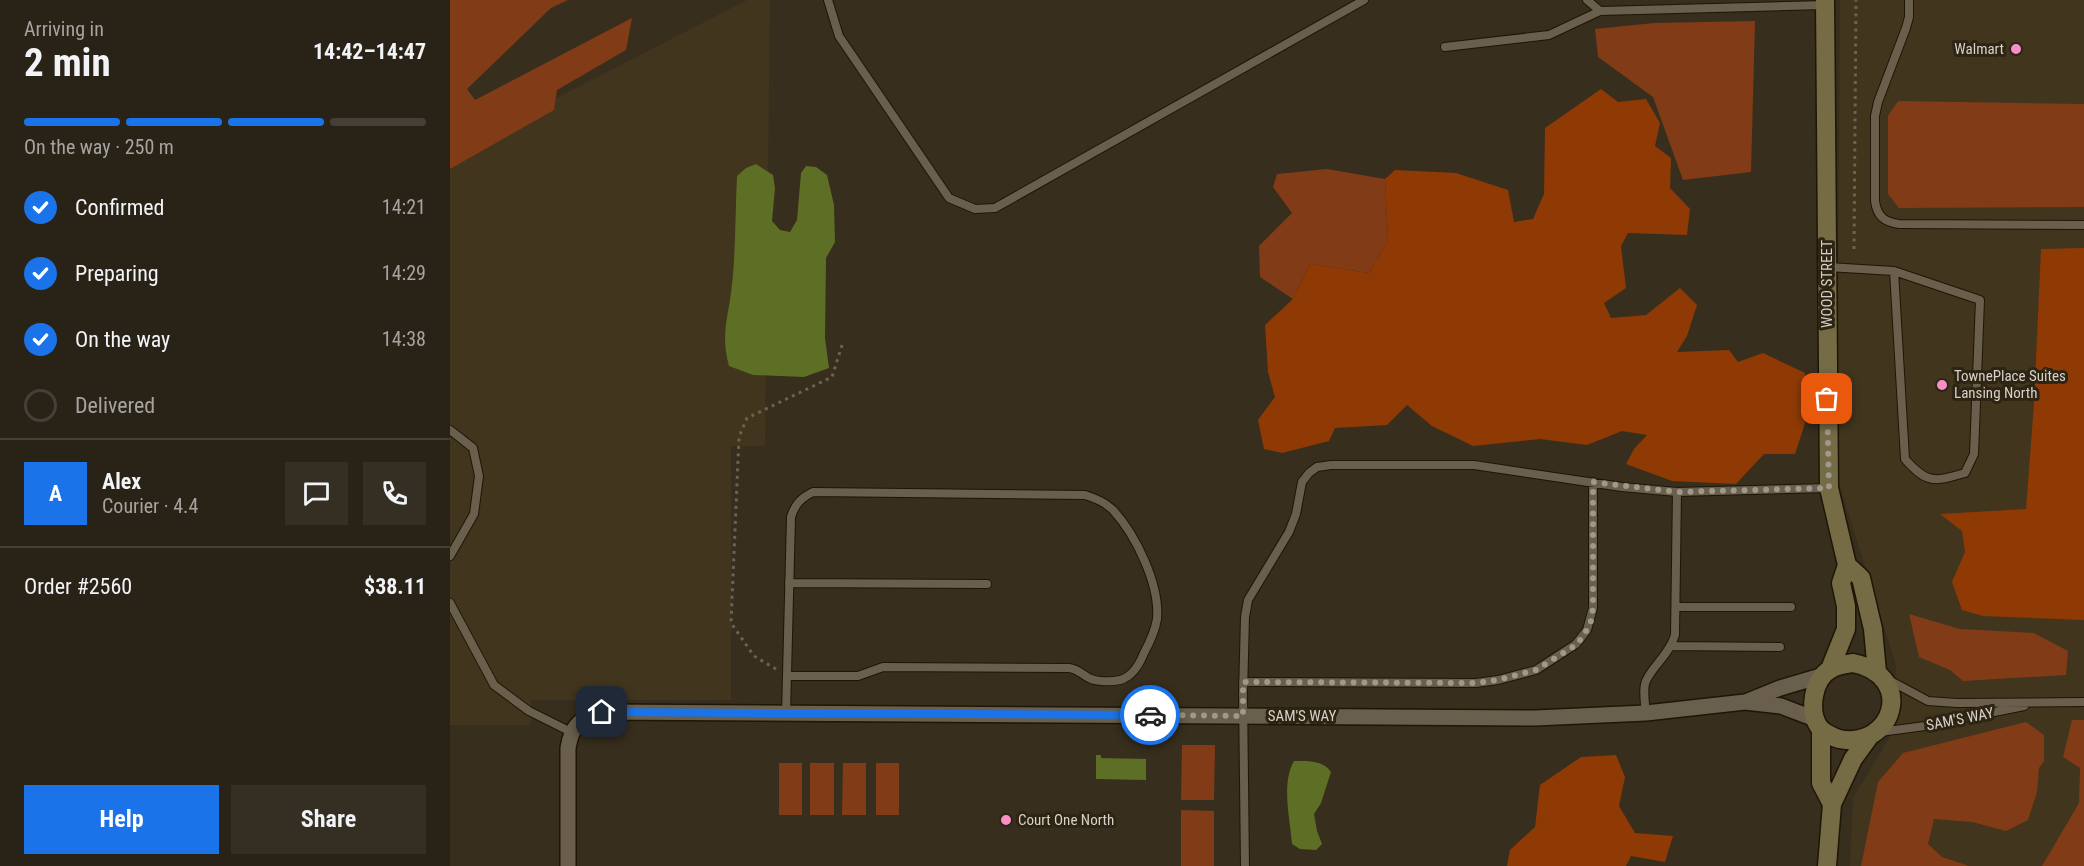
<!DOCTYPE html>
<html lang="en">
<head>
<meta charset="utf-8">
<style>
	body { margin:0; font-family:"Roboto Condensed",sans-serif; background:#352f23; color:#f1f3f6; height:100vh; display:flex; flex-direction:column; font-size:22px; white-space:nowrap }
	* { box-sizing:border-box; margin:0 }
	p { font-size:20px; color:#a5a4a1 }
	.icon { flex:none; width:33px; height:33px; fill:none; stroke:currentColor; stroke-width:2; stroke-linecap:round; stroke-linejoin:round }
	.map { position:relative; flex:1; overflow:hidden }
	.drawer { display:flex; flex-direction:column; background:#292216; width:450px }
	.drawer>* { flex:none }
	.pin { position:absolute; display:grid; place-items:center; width:51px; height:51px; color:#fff; margin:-26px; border-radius:12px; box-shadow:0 3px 9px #0006 }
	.courier { position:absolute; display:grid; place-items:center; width:60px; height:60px; margin:-30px; border:4px solid #1a73e8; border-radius:50%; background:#fff; color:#222; box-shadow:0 2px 8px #0007 }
	.head em { font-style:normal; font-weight:700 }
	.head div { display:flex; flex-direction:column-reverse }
	.head { display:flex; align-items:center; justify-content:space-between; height:102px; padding:0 24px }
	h1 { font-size:39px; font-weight:700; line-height:45px }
	.bar { display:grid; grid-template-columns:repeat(4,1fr); gap:9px 6px; align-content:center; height:72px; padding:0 24px }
	.bar i { height:8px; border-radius:4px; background:#453f35 }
	.bar .active { background:#1a73e8 }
	.bar p { grid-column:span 4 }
	.line { display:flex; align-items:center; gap:15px; padding:0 24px; border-top:2px solid #453f35 }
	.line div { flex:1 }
	.round { display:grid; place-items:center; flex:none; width:63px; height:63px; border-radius:0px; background:#352f23 }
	ol { padding:0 24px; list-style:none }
	li { display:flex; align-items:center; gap:18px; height:66px }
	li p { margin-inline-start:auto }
	li .icon { padding:6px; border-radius:50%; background:#1a73e8; color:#fff; stroke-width:4 }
	li:last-child { color:#a5a4a1 }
	li i { width:33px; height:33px; border:3px solid #453f35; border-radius:50% }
	.primary-button { display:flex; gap:12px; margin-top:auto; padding:12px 24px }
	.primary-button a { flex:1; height:69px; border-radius:0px; background:#1a73e8; color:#fff; font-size:24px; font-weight:700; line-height:69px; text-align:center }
	.primary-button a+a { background:#352f23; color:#f1f3f6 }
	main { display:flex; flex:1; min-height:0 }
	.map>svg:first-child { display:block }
	.built { fill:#41351d }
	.green { fill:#813b17 }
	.forest { fill:#8f3a04 }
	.water { fill:#5d6f24 }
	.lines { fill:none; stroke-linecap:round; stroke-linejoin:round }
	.lane-casing { stroke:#1e1606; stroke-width:10 }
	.street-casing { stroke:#1e1606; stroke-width:18 }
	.secondary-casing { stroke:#1e1606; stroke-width:21 }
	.path { stroke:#6b6354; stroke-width:3; stroke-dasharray:3 4.5; stroke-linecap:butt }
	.lane { stroke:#695f4c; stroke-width:8 }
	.street { stroke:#695f4c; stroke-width:15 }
	.secondary { stroke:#756b44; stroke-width:18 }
	.done { stroke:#9f988c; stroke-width:6; stroke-dasharray:0 10.8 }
	.route { stroke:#1a73e8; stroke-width:8 }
	.poi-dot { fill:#fa8fc8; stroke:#2d2413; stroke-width:2 }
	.labels { text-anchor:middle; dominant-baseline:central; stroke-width:6; stroke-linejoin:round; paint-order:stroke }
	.poi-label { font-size:15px; fill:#d7d1c7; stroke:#2d2413; text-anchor:start }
	.street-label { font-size:15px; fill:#d7d1c7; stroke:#2d2413 }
</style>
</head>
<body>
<main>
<section class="drawer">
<div class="head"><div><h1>2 min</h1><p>Arriving in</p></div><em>14:42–14:47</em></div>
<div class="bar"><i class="active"></i><i class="active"></i><i class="active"></i><i></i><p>On the way · 250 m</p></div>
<ol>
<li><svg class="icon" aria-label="check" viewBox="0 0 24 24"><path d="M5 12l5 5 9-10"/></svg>Confirmed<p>14:21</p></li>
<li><svg class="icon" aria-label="check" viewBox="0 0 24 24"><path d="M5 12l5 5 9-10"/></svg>Preparing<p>14:29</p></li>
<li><svg class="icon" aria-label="check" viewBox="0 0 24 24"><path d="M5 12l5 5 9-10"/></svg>On the way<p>14:38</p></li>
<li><i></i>Delivered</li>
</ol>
<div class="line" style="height:108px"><b class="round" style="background:#1a73e8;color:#fff">A</b><div><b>Alex</b><p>Courier · 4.4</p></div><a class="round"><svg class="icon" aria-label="chat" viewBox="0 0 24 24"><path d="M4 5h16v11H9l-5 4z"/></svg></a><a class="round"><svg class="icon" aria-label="phone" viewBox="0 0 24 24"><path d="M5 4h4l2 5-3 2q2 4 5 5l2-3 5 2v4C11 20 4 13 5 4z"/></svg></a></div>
<div class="line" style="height:78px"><div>Order #2560</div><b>$38.11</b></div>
<div class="primary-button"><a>Help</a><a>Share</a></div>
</section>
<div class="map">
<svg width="1634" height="866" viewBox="0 0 1634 866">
	<rect width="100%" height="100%" fill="#372e1d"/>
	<path class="built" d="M297 0H320L315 446H281V700H81V725H0V153Z
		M1390 0H1634V866H1400L1403 798 1441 735 1446 665 1387 477Z"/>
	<path class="green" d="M0 0H118L101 8 17 89 25 100 182 18 176 50 107 90 104 110 0 169Z
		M1305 21 1301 172 1233 180 1203 97 1148 57 1145 29 1204 23Z
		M1448 101 1634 104V207L1449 208 1438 194V116Z
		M877 169 935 179 938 241 919 273 860 264 843 299 810 277 809 246 842 213 823 187 827 174Z
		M1459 614 1510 629 1584 633 1618 651 1616 675 1513 681 1500 670 1469 657Z
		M1622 720H1634V866H1592L1629 803 1630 768 1613 757Z
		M1576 722 1594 735V761L1589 768 1587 792 1578 820 1556 831 1522 822 1484 819 1478 844 1492 857 1519 866H1411L1428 782 1453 753Z
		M732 745H765L764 800H731Z
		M329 763H352V815H329Z
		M360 763H384V815H360Z
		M393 763H416V815H392Z
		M426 763H449V815H426Z
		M731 810 764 811V866H731Z"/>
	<path class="forest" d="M1151 89 1168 102 1196 99 1210 123 1205 146 1221 158 1220 188 1240 209 1237 235 1178 233 1171 246 1176 288 1154 303 1161 318 1196 315 1230 288 1247 305 1237 336 1227 352 1279 350 1288 362 1313 353 1355 373 1357 417 1345 454H1314L1286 484 1222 481 1176 464 1184 449 1197 435 1172 431 1137 445 1090 439 1023 446 982 426 957 405 937 425 885 428 879 441 832 453 814 449 808 420 825 397 818 372 815 325 843 299 860 264 919 273 938 241 935 179 945 170 1006 173 1058 190 1064 222 1083 219 1094 194 1095 128Z
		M1634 248V620L1533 616 1512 610 1502 582 1515 552 1512 531 1490 514 1576 509 1584 403 1591 249Z
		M1166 755 1175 777 1169 806 1185 833 1223 836 1215 862 1181 856 1176 866H1057L1060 850 1085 827 1090 785 1131 757Z"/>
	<path class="water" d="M306 164 323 175 325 188 322 221 330 230 340 232 347 220 351 173 356 166 366 167 377 175 384 205 385 242 376 258 375 338 379 368 354 377 303 375 279 366C271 336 277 322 281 293 286 255 285 215 287 176L296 168Z
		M646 755H651V758L696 759V780L646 779Z
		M844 761C858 761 873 760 881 772L871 803 864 814 867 831 872 844 866 850 850 849 842 844C840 818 831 784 844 761Z"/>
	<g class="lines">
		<g class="lane-casing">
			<path id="lane" d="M378 0 389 36 499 198 525 209 545 208 914 0
				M1137 0 1150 11
				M1459 0V17L1456 28 1428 102 1425 116V201C1427 216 1434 222 1449 224L1634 225
				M995 47 1099 35 1150 11 1374 5
				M1378 267 1444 271 1530 300 1524 454 1515 473C1484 482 1477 484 1455 459L1444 271
				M0 430 23 448 29 476 24 514 0 556
				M339 583 537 584
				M0 603 44 685 79 711 121 732
				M1227 607H1341
				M1222 646 1330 647
				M1437 679 1478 701 1507 703 1634 702
				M793 682 1026 683 1048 680 1086 670 1126 644 1137 630 1143 608V482
				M1196 713C1195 704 1193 693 1195 684 1198 670 1219 656 1225 635L1227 492 1378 488
				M336 714 341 517C345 504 351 498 363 492L635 495C645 498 655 502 663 510 686 535 710 585 707 619 705 631 700 642 694 653 690 663 682 677 670 680 662 682 646 682 639 678 631 674 628 669 619 668L433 667 408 676H338
				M1430 732 1475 726 1574 706
				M795 866 793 694 795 617 798 600 839 532 846 514 852 482 859 473 867 467 881 465H1024L1172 487 1227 492"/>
		</g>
		<g class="street-casing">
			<path id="street" d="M1298 701 1330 688 1374 675
				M118 866V748C122 724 130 719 152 712L1085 718 1196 713 1295 702 1331 706 1365 719"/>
		</g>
		<g class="secondary-casing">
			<path id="secondary" d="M1375 0 1379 488 1397 565 1391 583 1396 606V629L1380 669
				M1397 565 1411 578 1423 629 1427 672
				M1403 663C1467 676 1443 750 1389 739 1382 737 1373 732 1369 727 1358 711 1363 678 1381 669 1388 665 1396 664 1403 663Z
				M1371 729V783L1382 804
				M1377 866 1382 804 1403 759 1419 737"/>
		</g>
		<path class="path" d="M1404 249 1406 0
			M326 669 304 656 281 623 289 437 297 418 382 377 393 342"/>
		<use href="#lane" class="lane"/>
		<use href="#street" class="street"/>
		<use href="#secondary" class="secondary"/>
	</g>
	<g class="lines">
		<path class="done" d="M700 715 793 716V682L1026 683 1048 680 1086 670 1126 645 1134 635 1141 621 1143 608V482L1227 492 1379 488 1377 399"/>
		<path class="route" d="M152 712 700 715"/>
	</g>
	<g class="poi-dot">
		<circle cx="1566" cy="49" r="6"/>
		<circle cx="1492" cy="385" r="6"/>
		<circle cx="556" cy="820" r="6"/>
	</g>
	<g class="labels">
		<g class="poi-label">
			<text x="1554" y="49" text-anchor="end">Walmart</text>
			<text x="1504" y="376">TownePlace Suites<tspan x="1504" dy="17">Lansing North</tspan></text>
			<text x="568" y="820">Court One North</text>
		</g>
		<g class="street-label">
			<text transform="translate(1377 284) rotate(-90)">WOOD STREET</text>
			<text x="852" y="716">SAM'S WAY</text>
			<text transform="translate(1510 719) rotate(-11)">SAM'S WAY</text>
		</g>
	</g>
</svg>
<div class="pin" style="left:1377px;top:399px;background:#ea580c"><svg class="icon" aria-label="bag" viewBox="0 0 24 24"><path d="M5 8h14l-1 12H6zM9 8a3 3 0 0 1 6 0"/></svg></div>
<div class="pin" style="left:152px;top:712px;background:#1f2937"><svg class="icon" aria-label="home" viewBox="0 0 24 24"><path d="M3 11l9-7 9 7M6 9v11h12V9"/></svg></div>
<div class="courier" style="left:700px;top:715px"><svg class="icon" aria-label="car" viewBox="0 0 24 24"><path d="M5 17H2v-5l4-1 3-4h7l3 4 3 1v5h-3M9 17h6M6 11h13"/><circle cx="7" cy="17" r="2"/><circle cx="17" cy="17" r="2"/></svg></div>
</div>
</main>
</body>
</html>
